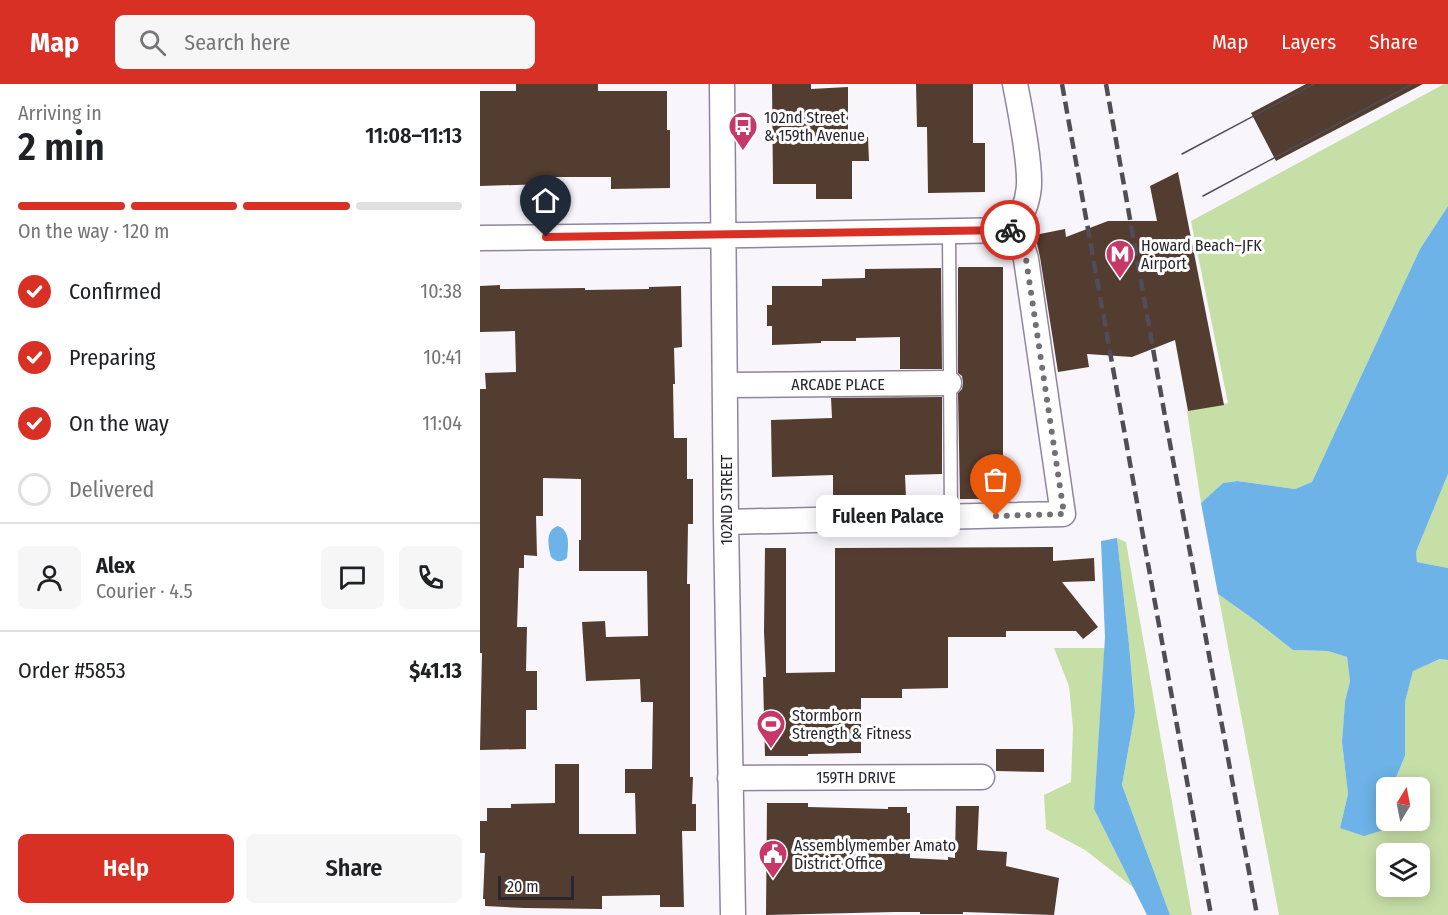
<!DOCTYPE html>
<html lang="en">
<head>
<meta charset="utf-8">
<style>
	body { margin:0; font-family:"Fira Sans Condensed",sans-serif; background:#f6f6f6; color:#202124; height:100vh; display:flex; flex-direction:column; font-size:22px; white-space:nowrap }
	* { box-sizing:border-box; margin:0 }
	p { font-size:20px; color:#757577 }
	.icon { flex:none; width:33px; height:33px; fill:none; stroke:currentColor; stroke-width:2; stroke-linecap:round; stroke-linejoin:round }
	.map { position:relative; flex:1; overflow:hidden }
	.details { display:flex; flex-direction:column; background:#fff; width:480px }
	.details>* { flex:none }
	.needle { width:39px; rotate:10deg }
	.tools { position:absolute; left:896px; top:693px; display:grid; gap:12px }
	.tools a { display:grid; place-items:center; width:54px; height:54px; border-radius:9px; background:#fff; box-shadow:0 3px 15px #0003; font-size:30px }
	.scale { position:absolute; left:18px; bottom:15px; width:76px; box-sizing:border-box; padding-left:6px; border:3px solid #2a2630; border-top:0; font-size:16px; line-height:21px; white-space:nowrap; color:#2a2630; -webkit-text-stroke:4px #fff; paint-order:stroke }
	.pin { position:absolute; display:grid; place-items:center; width:51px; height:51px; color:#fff; margin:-62px -26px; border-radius:50% 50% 50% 0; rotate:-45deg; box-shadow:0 0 6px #0007 }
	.pin .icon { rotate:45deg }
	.courier { position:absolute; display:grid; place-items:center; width:60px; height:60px; margin:-30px; border:4px solid #d93025; border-radius:50%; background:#fff; color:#222; box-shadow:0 2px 8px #0007 }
	.bubble { position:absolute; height:42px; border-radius:9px; background:#fff; box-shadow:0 3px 15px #0003; font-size:20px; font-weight:600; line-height:42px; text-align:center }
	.headline em { font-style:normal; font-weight:600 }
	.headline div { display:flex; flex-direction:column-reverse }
	.headline { display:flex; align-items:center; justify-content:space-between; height:102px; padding:0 18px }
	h1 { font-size:39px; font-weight:600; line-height:45px }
	.bar { display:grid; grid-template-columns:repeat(4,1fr); gap:9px 6px; align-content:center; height:72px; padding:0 18px }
	.bar i { height:8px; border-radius:4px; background:#e0e0e0 }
	.bar .on { background:#d93025 }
	.bar p { grid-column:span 4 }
	.line { display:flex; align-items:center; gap:15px; padding:0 18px; border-top:2px solid #e0e0e0 }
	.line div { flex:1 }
	.round { display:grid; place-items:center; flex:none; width:63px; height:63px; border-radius:9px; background:#f6f6f6 }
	ol { padding:0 18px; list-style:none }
	li { display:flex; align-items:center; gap:18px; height:66px }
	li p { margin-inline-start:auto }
	li .icon { padding:6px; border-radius:50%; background:#d93025; color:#fff; stroke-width:4 }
	li:last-child { color:#757577 }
	li i { width:33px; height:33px; border:3px solid #e0e0e0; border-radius:50% }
	.action { display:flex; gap:12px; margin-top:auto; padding:12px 18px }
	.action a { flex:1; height:69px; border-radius:9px; background:#d93025; color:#fff; font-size:24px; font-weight:600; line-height:69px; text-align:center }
	.action a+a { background:#f6f6f6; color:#202124 }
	header { display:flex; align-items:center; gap:36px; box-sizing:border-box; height:84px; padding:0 30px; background:#d93025; color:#fff }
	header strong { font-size:28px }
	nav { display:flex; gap:33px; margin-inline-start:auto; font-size:21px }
	.search { width:420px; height:54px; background:#f6f6f6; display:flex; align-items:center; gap:15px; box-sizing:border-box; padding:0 21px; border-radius:9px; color:#757577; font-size:22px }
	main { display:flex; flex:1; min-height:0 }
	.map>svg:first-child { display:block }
	.green { fill:#c6dfa7; fill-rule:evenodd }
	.water { fill:#6db3e7 }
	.building { fill:#533c30 }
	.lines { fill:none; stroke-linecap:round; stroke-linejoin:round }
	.service-casing { stroke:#90859e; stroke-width:15 }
	.minor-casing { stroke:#90859e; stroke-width:27 }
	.service { stroke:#fff; stroke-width:12 }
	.minor { stroke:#fff; stroke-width:24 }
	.tram { stroke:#514d56; stroke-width:1.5 }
	.rail { stroke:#514d56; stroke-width:4.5; stroke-dasharray:12 6; stroke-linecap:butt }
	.done { stroke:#726f77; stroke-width:6; stroke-dasharray:0 10.8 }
	.route { stroke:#d93025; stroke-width:8 }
	.labels { text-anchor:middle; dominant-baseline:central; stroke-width:6; stroke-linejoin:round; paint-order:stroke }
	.poi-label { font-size:16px; fill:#2a2630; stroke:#fff; text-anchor:start }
	.street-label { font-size:16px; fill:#2a2630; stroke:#fff }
</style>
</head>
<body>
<header>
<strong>Map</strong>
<div class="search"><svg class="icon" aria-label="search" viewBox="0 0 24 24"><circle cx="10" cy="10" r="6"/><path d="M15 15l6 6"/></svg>Search here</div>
<nav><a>Map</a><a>Layers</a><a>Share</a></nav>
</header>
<main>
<section class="details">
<div class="headline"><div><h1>2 min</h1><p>Arriving in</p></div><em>11:08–11:13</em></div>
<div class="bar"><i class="on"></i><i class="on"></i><i class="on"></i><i></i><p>On the way · 120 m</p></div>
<ol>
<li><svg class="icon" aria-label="check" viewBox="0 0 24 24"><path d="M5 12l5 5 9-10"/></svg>Confirmed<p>10:38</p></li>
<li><svg class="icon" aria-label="check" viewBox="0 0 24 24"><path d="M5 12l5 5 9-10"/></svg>Preparing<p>10:41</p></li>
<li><svg class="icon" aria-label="check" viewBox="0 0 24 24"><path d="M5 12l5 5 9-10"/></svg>On the way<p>11:04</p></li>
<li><i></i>Delivered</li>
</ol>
<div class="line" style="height:108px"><a class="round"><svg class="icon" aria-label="person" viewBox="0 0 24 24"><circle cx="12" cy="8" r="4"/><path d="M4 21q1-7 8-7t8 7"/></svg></a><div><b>Alex</b><p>Courier · 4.5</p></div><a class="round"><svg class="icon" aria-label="chat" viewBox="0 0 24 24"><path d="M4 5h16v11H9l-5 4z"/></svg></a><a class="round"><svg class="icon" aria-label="phone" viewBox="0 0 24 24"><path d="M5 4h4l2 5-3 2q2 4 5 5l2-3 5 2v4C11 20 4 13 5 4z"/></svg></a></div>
<div class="line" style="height:78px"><div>Order #5853</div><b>$41.13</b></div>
<div class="action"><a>Help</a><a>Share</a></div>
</section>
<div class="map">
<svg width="968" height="831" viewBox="0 0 968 831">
	<rect width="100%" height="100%" fill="#f8f6fb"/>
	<path class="green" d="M964 0H968V122L940 165 832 398 815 405 757 397 743 399 721 419 707 327 748 319 711 137Z
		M968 390V484L937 478 936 468Z
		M637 454 646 458 712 831H690L642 701 655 627 649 560Z
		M738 510 776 537 813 566 848 567 867 573 870 597 865 617 862 658 868 710 860 744 906 716V736H939V704L912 703 925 672V618L933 586 961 575 968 576V831H799ZM906 770H939V802H906Z
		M574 564H625L614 725 654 804 605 766 566 745 564 711 591 698 593 644 589 602Z"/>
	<path class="water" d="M968 122V390L936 468 937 478 968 484V576L960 575 933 587 925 618V672L912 703 906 704 903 746 884 752 860 744 868 710 862 658 865 617 870 597 867 573 848 567 813 566 776 537 738 510 721 419 743 399 757 397 815 405 832 398 940 165Z
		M78 442C91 447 88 462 87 474 81 479 76 478 71 473 68 462 65 446 78 442Z
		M637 454 649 560 655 628 642 701 690 831H667L614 725 625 553 621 457Z"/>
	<path class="building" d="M36 0H118V7H187V46H190V104L131 105V93H66V100L0 102V7H36Z
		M292 0H331V5L368 3V47H372V54L388 53 389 77H372V115H336V100H293Z
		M436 0H493V59H505V108L448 109 447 43H437Z
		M826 0H943L796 77 771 29Z
		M698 88 744 321 708 327 695 256 652 273 607 270 609 283 578 288 560 173 555 151 585 145 586 153 628 137H677L670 102Z
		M479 183H523V415H480L478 309 482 305 483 299 482 292 478 289V184Z
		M461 184 462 285H420V253L376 254V257H341V259L292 261V242H287V221H292V202H342V195L385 194V185Z
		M20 201V205L105 204V206L169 205V203L201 202 202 263 194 264 195 300H193L194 354H207V395H213V440H208L207 500H210V693H213L212 720H216V747H202L204 823H180V811L122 812V825L44 824 5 822V815H3L5 769H0V737H7V724H31V720L75 719V680H99V750H156L155 709H145V685H172L173 618H161L160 595 106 597 102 538 125 537 126 553 168 552 167 487H99V456H101V395L63 394V432H56L57 472 44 471V484H39L37 543H47L46 587H57V626H46V665L0 666 2 569H0V305H6L5 289 36 288 35 247 0 248V202Z
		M462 313V390L425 391 426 414 353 415V391L292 393 291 336 352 334 351 314Z
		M573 463V477L614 474 615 497 582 498 618 543 603 555 596 547H526V553H468V604L422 605V614H381V669L328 670V672H285L283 593H286L284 548 285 464H306V589L355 588V464Z
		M516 665H564V688L516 687Z
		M287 719H328V723L408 725V723H427V729H430V774L468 776V773L475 774 476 722H499L497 766 527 768 526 782 579 794 574 831 483 828V830H440V828H415L286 831Z"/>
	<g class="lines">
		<g class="service-casing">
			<path id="service" d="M469 147 471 433"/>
		</g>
		<g class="minor-casing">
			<path id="minor" d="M242 0 246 438 253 831
				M0 154 269 151 531 146C555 117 550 90 545 56 542 37 539 19 535 0
				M246 301 469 299
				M246 438 583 430 546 175 542 162 531 146
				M250 694 502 693"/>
		</g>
		<use href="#service" class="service"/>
		<use href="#minor" class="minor"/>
		<path class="tram" d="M702 70 834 0
			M723 112 932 0"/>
		<path class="rail" d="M582 0 731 831
			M626 0 686 338 777 831"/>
	</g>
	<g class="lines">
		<path class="done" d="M516 432 584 430 546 175C543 164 539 153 530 146"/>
		<path class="route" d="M66 153 530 146"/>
	</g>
	<defs>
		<g id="bus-pin" transform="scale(1.5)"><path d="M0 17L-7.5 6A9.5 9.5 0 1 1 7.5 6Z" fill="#c53868" stroke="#fff"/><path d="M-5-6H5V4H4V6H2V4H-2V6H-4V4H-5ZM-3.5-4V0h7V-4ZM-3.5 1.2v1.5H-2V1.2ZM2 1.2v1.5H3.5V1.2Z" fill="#fff"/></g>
		<g id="metro-pin" transform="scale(1.5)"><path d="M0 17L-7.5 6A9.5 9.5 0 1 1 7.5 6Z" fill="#c53868" stroke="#fff"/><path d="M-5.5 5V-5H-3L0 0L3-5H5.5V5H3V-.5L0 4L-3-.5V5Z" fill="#fff"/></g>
		<g id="stadium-pin" transform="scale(1.5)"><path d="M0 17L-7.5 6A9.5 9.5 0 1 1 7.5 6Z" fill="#c53868" stroke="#fff"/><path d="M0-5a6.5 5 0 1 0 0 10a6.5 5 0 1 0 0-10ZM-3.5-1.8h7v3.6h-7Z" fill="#fff"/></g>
		<g id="civic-pin" transform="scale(1.5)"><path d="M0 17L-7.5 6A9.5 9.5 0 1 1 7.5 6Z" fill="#c53868" stroke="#fff"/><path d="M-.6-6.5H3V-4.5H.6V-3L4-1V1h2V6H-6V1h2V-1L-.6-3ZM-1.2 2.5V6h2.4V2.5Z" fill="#fff"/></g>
	</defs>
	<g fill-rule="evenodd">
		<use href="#bus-pin" x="263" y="42"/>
		<use href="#metro-pin" x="640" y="170"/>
		<use href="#stadium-pin" x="291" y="640"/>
		<use href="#civic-pin" x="293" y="770"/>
	</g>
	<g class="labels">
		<g class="poi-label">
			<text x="284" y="33">102nd Street<tspan x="284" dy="18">&amp; 159th Avenue</tspan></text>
			<text x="661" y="161">Howard Beach–JFK<tspan x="661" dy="18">Airport</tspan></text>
			<text x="312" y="631">Stormborn<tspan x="312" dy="18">Strength &amp; Fitness</tspan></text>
			<text x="314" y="761">Assemblymember Amato<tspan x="314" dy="18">District Office</tspan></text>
		</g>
		<g class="street-label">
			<text x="358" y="300">ARCADE PLACE</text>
			<text transform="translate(246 416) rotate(-90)">102ND STREET</text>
			<text x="376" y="693">159TH DRIVE</text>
		</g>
	</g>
</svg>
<div class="tools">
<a><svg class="needle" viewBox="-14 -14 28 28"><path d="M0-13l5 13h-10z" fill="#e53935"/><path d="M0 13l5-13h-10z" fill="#757577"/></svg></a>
<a><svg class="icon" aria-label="layers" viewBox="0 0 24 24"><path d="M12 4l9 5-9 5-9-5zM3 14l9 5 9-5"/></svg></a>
</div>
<div class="scale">20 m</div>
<div class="pin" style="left:516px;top:432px;background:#ea580c"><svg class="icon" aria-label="bag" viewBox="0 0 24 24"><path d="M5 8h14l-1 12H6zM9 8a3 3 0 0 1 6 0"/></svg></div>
<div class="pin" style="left:66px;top:153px;background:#1f2937"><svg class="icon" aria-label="home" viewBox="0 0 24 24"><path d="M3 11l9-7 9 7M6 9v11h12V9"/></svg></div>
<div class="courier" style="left:530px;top:146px"><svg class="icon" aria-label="bike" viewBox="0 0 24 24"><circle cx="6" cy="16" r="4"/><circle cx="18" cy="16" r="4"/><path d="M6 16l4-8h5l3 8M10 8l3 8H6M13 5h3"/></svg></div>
<div class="bubble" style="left:336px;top:411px;width:144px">Fuleen Palace</div>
</div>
</main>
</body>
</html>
